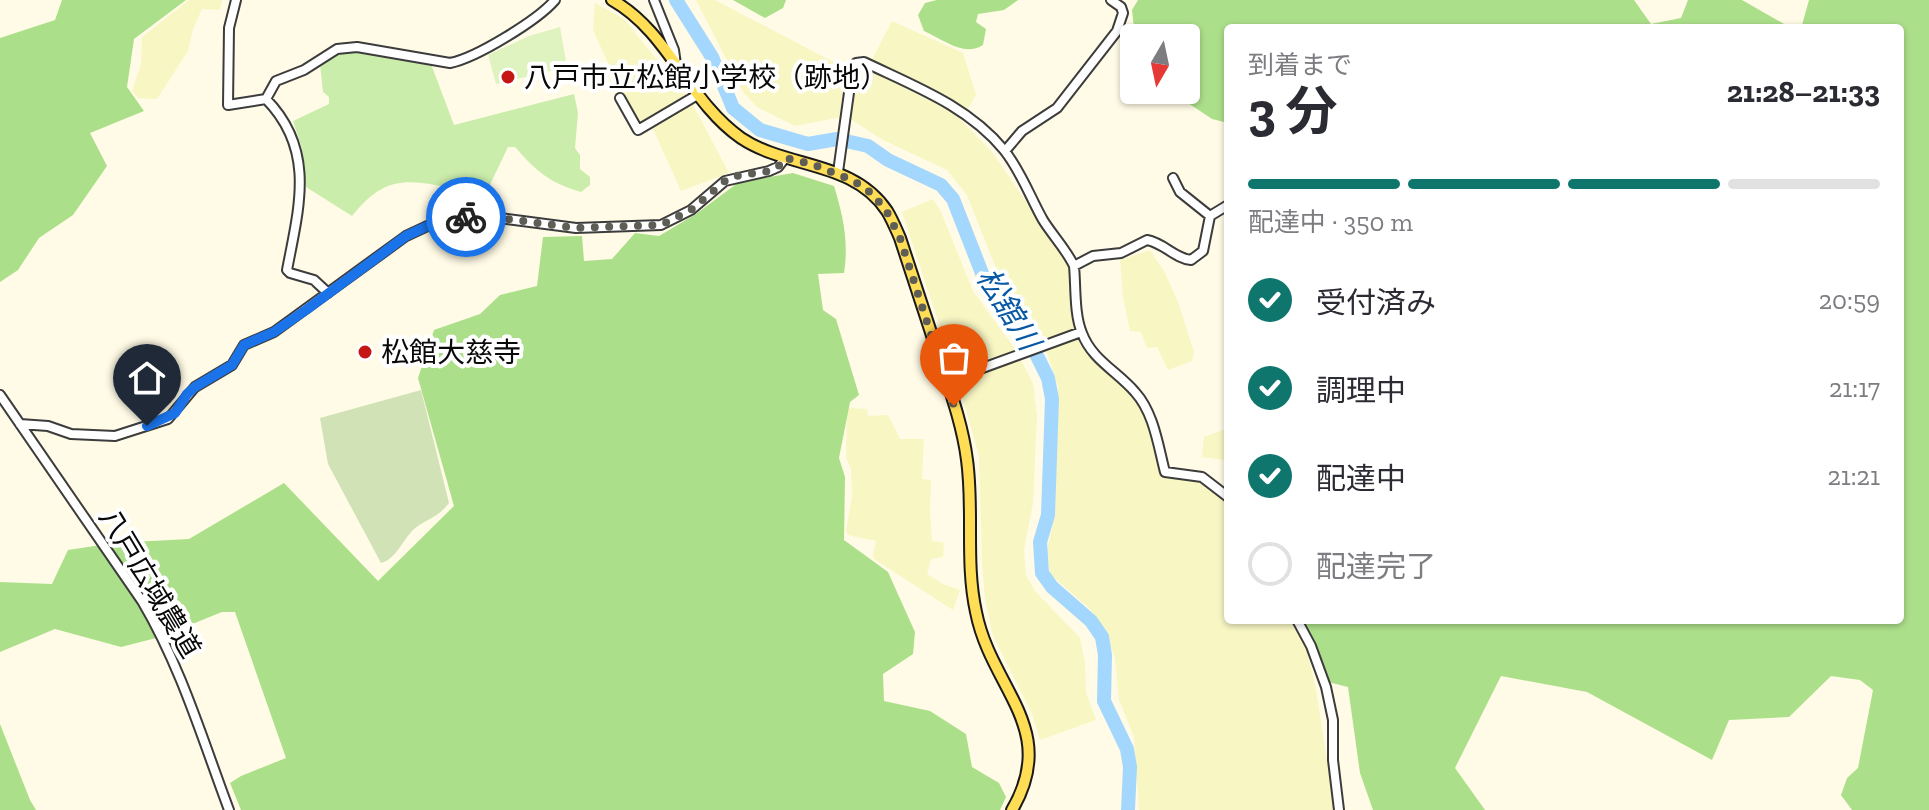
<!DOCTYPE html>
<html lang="ja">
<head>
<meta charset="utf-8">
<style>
	body { margin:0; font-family:"Zilla Slab","Noto Sans JP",serif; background:#f2f2f3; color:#2b2b33; height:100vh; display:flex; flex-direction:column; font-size:30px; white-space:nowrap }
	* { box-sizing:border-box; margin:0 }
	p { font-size:26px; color:#7c7c81 }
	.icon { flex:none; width:44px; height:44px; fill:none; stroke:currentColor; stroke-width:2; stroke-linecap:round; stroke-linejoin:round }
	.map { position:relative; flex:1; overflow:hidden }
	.side { position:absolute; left:1224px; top:24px; width:680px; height:600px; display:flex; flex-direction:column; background:#fff; border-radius:8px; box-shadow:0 2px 6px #0004 }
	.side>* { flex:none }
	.needle { width:52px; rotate:189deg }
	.tools { position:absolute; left:1120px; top:24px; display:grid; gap:16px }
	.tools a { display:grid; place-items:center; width:80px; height:80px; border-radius:8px; background:#fff; box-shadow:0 2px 6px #0004; font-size:40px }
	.pin { position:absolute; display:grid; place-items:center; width:68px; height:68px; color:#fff; margin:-82px -34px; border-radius:50% 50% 50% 0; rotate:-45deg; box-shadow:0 0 8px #0007 }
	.pin .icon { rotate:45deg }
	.courier { position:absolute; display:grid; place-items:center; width:80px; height:80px; margin:-40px; border:6px solid #1a73e8; border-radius:50%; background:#fff; color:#222; box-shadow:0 2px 10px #0007 }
	.headline em { font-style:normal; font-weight:700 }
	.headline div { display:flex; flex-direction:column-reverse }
	.headline { display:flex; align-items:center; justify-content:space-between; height:136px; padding:0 24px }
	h1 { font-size:52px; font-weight:700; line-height:60px }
	.bar { display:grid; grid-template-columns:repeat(4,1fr); gap:12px 8px; align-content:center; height:96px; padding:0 24px }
	.bar i { height:10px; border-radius:6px; background:#e1e1e2 }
	.bar .on { background:#0f766e }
	.bar p { grid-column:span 4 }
	ol { padding:0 24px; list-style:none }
	li { display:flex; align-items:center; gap:24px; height:88px }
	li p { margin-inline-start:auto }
	li .icon { padding:8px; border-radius:50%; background:#0f766e; color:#fff; stroke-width:4 }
	li:last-child { color:#7c7c81 }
	li i { width:44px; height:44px; border:4px solid #e1e1e2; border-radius:50% }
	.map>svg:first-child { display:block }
	.farmland { fill:#f8f6c3 }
	.green { fill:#cbedac }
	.forest { fill:#acdf8a }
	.cemetery { fill:#d1e2b6 }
	.pitch { fill:#def3bf }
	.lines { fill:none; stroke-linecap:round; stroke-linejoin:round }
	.river { stroke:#a4d7fd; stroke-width:14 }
	.minor-casing { stroke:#3c3c3c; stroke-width:12 }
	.major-casing { stroke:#1a1a1a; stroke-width:14 }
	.minor { stroke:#fff; stroke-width:8 }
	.major { stroke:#ffde56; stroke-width:10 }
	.done { stroke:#5f5e56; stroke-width:8; stroke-dasharray:0 14.4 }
	.route { stroke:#1a73e8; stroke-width:10 }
	.poi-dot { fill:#c61515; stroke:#fff; stroke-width:3 }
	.labels { text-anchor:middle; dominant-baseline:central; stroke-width:8; stroke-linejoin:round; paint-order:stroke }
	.poi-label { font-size:28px; fill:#090909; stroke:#fff; text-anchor:start }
	.street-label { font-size:28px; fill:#090909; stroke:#fff }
	.water-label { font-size:30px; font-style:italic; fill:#0859a5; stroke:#fff }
</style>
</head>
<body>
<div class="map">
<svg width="1929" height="810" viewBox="0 0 1929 810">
	<rect width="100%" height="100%" fill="#fffbe6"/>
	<path class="farmland" d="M189 0H222L220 10 202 9 193 29 188 51 157 99 138 98 132 91 141 64 142 37Z
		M696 0H715L845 68 867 69 892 21 963 53 976 95 961 120 992 152 1070 265 1076 326 1101 367 1133 394 1144 414 1161 472 1199 479 1225 496 1228 503V620H1290L1306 647 1315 684 1335 810H1139L1134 737 1119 700 1115 658 1105 629 1090 609 1050 574 1047 551 1055 515 1058 386 1042 338 995 266 967 195 947 170 883 140 852 120 836 118 795 126 757 107 743 92Z
		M595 3 624 19 692 103 729 173 681 191 649 120 641 123 618 85 593 30Z
		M933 199 941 212 973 291 1015 349 1033 383 1037 416 1033 503 1024 550 1026 575 1035 591 1080 638 1085 662 1086 693 1096 720 1040 740 1032 714 993 636 985 600 982 562 979 456 958 381 902 212Z
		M1150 250 1165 273 1178 302 1194 352 1192 361 1168 370 1157 347 1147 348 1141 332 1130 331 1123 297 1120 260Z
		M847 408 867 409 868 416 888 415 900 439H924L922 479 931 480 930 511 932 541 944 543 943 557 931 559 927 574 943 584 960 590 953 610 874 559 873 555 876 541 848 535 846 531 852 496 851 469 846 457Z
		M1228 428V453L1224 460 1202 457 1204 437Z"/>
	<path class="green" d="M362 51 431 64 454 125 574 94 578 113 575 148 580 155V169L590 177V185L581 192C550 183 536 171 515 147H508L486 193 478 197C466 191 454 189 441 186 399 178 381 181 352 216L306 187 302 148 293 121 329 104V97L323 92 320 64 341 52Z"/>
	<path class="forest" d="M62 0H186L134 39 127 87 144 111 90 133 107 166 73 215 39 238 18 270 0 282V38L55 20Z
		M733 0H786L783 8 765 18Z
		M937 0H1018L1004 10 978 14 976 22 986 29 983 45C964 57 944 40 924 31L918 15 925 3Z
		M1138 0H1634L1651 24 1681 18 1688 0H1742L1791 28H1228V123L1212 119 1179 97 1151 100 1147 90H1186V38H1135L1132 10Z
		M1809 0H1929V810H1852L1841 795 1847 778 1858 768 1873 690 1860 680 1831 676 1789 717 1729 720 1712 760 1587 692 1501 676 1455 768 1485 810H1373L1360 773 1348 687 1328 682 1294 620H1900V28H1792L1802 25Z
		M793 173 834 186C843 215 849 242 844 273L818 274 823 310 836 319 859 395 850 402 839 458 845 477 844 540 888 572 915 632 913 654 883 674 884 701 930 711 966 734 972 767 999 783 1006 797 1000 810H241L230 783 241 776 286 758 235 612H222L160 637 121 647 55 629 0 652V582L52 584 68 550 114 543 189 539 284 483 378 581 454 506 418 378 434 330 480 314 500 295 537 286 543 237 582 236 584 261 612 259 635 233 659 236 696 214 739 182Z
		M0 724 30 800 36 810H0Z"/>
	<path class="cemetery" d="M421 390 449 503C437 519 425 519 413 530 402 541 396 559 381 563L328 464 320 418Z"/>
	<path class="pitch" d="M560 27 567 67 496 84 488 55 529 36Z"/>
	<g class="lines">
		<path class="river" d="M676 0 712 57 733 108 760 130 808 144 837 139 868 146 888 160 941 185 953 199 987 286 1031 344 1048 378 1052 399 1048 515 1040 542 1042 573 1052 587 1091 621 1102 637 1105 655 1104 701 1127 749 1130 767 1128 810"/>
		<g class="minor-casing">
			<path id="minor" d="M236 0 229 28 228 105 266 99 276 81 304 70 337 49 357 47 450 63C476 58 538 20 555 0
				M654 0 674 50 676 64
				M620 98 638 130 699 94
				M266 99C316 150 299 207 287 270L290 273 314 280 328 293
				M1005 151 1022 131 1057 108 1117 31 1123 13 1121 7 1111 0
				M838 172 852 71 856 63 864 62C914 86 968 106 1004 150 1021 171 1030 197 1043 220 1053 236 1066 249 1074 266 1076 286 1074 314 1082 333 1092 360 1117 371 1135 392 1154 413 1158 445 1165 472L1202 477 1228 497
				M1173 178 1180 192 1210 216
				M1074 266 1093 256 1121 253 1147 240C1164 243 1174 258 1191 260L1203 251 1210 216 1228 205
				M947 381 1081 332
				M0 395 142 601C181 667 202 738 229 810
				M20 424 48 426 71 434 115 436 168 419 195 387 232 365 244 345 274 332 406 236 436 222 484 216 576 228 661 225 691 210 725 181 769 171 778 167 785 158
				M1297 620 1311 646 1326 687 1333 720V760L1339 810"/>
		</g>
		<g class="major-casing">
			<path id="major" d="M612 0C669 32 688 101 741 138 787 169 853 160 887 211 892 219 896 229 900 238 914 281 928 323 942 366 952 396 963 428 967 460 974 510 965 562 976 612 991 689 1060 728 1012 810"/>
		</g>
		<use href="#minor" class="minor"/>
		<use href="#major" class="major"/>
	</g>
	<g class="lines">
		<path class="done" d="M466 217 484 216 576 228 661 225 691 210 725 181 736 176 769 171 778 167 785 158 812 164 854 181 871 193 886 210 900 238 954 406"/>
		<path class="route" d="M147 426 175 413 187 394 195 387 232 365 244 345 274 332 306 310 406 236 436 222 466 217"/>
	</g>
	<g class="poi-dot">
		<circle cx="508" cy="77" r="8"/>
		<circle cx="365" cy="352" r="8"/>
	</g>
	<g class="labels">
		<g class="poi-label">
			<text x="524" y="77">八戸市立松館小学校（跡地）</text>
			<text x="381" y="352">松館大慈寺</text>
		</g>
		<g class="street-label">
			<text transform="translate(150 583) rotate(59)">八戸広域農道</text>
		</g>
		<g class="water-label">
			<text transform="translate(1008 309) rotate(58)">松舘川</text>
		</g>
	</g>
</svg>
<div class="tools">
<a><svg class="needle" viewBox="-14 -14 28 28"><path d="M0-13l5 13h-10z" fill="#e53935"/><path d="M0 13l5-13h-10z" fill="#7c7c81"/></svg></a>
</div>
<div class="pin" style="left:954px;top:406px;background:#ea580c"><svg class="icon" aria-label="bag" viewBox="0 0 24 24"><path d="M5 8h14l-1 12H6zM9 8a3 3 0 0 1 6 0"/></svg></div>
<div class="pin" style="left:147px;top:426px;background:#1f2937"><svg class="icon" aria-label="home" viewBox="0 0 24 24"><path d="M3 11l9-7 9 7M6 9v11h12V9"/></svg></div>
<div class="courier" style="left:466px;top:217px"><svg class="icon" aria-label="bike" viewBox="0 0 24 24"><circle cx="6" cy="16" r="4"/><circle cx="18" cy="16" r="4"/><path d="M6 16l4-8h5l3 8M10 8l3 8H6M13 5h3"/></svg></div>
<section class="side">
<div class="headline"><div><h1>3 分</h1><p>到着まで</p></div><em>21:28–21:33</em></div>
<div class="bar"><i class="on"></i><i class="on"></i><i class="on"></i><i></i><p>配達中 · 350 m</p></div>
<ol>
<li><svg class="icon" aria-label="check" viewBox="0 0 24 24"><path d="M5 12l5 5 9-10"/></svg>受付済み<p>20:59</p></li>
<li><svg class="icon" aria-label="check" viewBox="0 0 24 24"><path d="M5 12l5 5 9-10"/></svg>調理中<p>21:17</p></li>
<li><svg class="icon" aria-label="check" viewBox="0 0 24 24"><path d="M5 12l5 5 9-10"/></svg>配達中<p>21:21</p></li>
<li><i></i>配達完了</li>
</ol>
</section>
</div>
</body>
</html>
